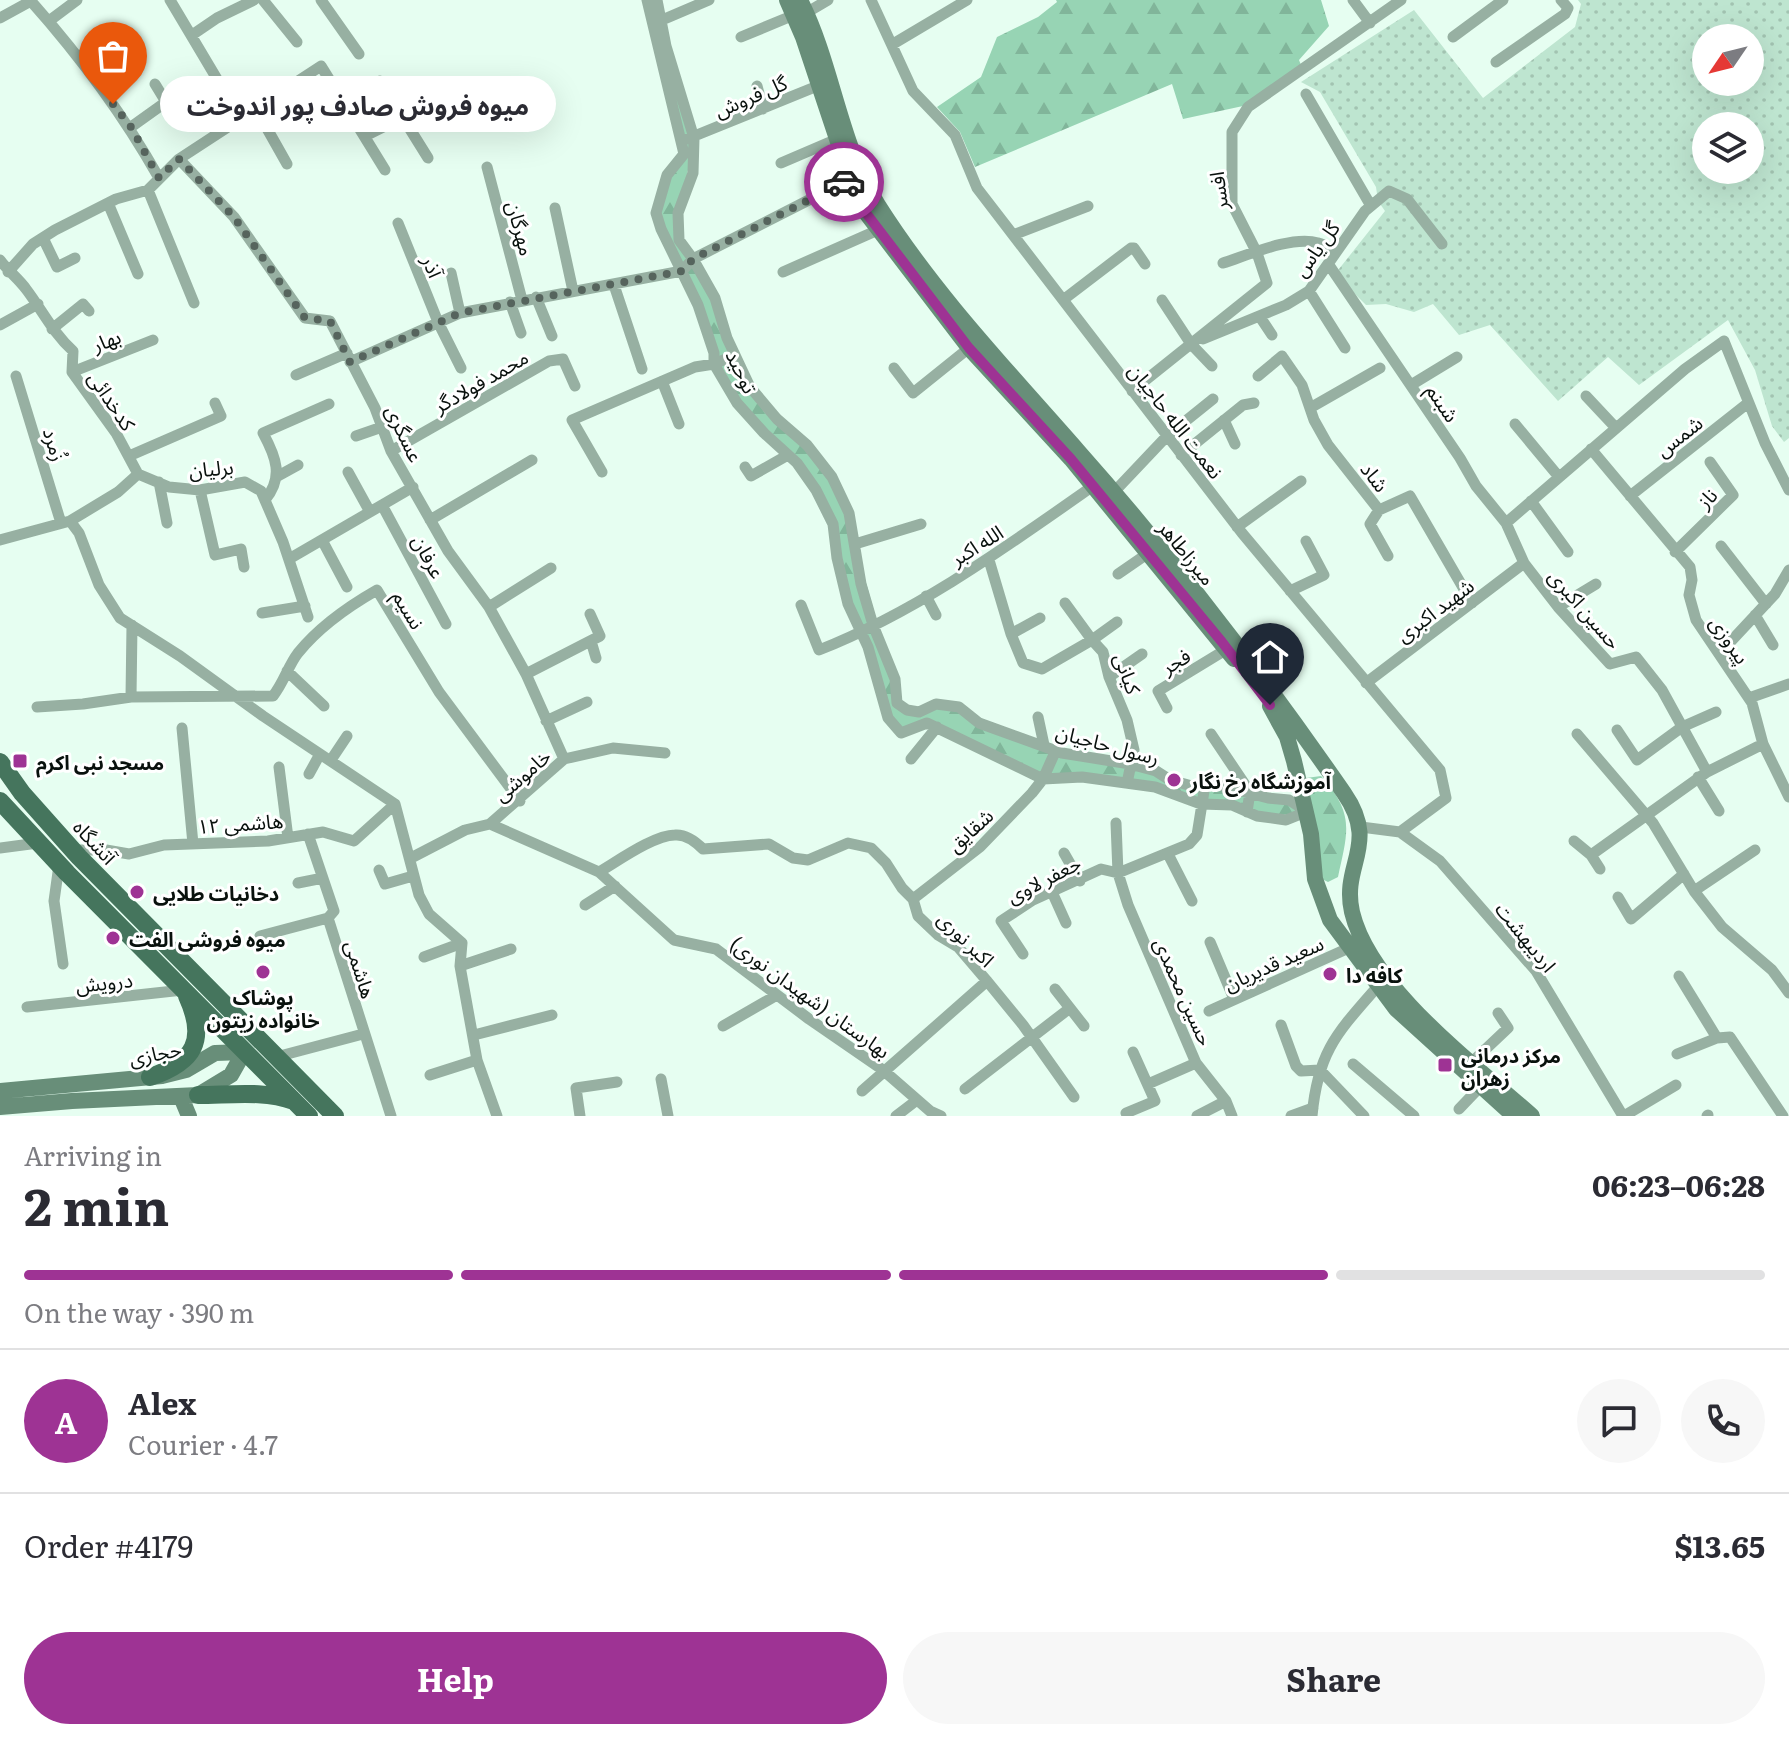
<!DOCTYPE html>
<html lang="en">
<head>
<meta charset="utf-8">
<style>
	body { margin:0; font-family:Literata,"Noto Sans Arabic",serif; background:#f7f7f7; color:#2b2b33; height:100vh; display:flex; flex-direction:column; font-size:30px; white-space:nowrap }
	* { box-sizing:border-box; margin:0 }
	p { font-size:26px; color:#7c7c81 }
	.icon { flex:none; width:44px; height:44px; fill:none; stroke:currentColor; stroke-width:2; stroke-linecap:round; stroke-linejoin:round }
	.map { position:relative; height:1116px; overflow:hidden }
	.side { display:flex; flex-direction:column; background:#fff; flex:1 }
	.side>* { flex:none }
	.needle { width:52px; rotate:235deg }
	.buttons { position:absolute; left:1692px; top:24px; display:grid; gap:16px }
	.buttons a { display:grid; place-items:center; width:72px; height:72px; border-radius:50%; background:#fff; box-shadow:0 8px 32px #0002; font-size:40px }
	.pin { position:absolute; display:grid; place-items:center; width:68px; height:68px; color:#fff; margin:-82px -34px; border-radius:50% 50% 50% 0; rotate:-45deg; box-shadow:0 0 8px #0007 }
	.pin .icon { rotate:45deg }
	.courier { position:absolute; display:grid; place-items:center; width:80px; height:80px; margin:-40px; border:6px solid #9e3394; border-radius:50%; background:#fff; color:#222; box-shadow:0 2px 10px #0007 }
	.bubble { position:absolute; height:56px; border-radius:28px; background:#fff; box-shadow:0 8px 32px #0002; font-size:26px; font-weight:700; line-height:56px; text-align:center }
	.head em { font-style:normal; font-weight:700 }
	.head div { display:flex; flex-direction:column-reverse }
	.head { display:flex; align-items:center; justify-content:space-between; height:136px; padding:0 24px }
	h1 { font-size:52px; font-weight:700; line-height:60px }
	.bar { display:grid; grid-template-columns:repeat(4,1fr); gap:12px 8px; align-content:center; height:96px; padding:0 24px }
	.bar i { height:10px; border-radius:6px; background:#e1e1e2 }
	.bar .selected { background:#9e3394 }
	.bar p { grid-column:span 4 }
	.line { display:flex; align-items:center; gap:20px; padding:0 24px; border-top:2px solid #e1e1e2 }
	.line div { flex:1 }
	.round { display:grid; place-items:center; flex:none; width:84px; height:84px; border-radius:42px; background:#f7f7f7 }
	.cta { display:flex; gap:16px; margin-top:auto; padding:16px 24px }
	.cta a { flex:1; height:92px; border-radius:48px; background:#9e3394; color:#fff; font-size:32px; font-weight:700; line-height:92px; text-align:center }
	.cta a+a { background:#f7f7f7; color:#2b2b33 }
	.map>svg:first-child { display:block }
	.forest { fill:url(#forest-firs) }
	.garden { fill:url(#garden-dots); fill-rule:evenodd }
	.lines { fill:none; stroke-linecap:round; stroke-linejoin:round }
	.street { stroke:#97b0a2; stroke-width:11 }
	.secondary { stroke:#688e79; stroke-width:16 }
	.primary { stroke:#45755d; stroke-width:18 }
	.done { stroke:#56645d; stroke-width:8; stroke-dasharray:0 14.4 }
	.route { stroke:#9e3394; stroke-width:10 }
	.poi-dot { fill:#9e3394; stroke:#fff; stroke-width:3 }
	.labels { text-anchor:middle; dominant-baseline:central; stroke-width:6; stroke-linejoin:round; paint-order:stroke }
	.street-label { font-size:20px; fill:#09110d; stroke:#fff }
	.poi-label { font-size:20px; font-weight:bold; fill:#09110d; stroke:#fff; text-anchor:start }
</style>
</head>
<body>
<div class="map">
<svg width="1789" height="1116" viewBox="0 0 1789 1116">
	<defs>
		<pattern id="forest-firs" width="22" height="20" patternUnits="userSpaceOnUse" patternTransform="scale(2)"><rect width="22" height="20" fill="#97d4b4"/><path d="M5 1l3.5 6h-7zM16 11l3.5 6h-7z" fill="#81b59a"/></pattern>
		<pattern id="garden-dots" width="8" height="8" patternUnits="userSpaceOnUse" patternTransform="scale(2)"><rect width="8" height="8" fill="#bee5d0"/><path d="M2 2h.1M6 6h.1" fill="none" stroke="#a2c3b1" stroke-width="1.8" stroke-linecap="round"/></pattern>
	</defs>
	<rect width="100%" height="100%" fill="#e6fef1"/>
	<path class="forest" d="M656 0 693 138 677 241 714 299 748 387 806 447 830 479 847 514 893 680 895 702 911 714C942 704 952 703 976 725L1155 774 1288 801 1304 811 1286 816 1204 805 1157 786 1045 778 940 727 900 729 891 717 852 610 820 494 740 403 717 364 658 214 668 177 685 155Z
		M1056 0H1321L1329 26 1299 60 1301 65 1243 106 1183 119 1172 84 975 167 960 132 937 107 981 77 997 37 1038 17 1057 2Z
		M1321 776C1355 814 1348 831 1338 877L1328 882 1322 879 1306 778Z"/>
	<path class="garden" d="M1578 0H1789V438L1784 442 1772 426 1755 370 1728 320 1639 385 1608 357 1558 401 1490 325 1459 335 1433 304 1414 312 1386 304 1366 305 1335 274 1385 211 1378 201 1376 187 1320 92 1301 82 1414 10 1483 98 1575 27 1581 4ZM1706 38H1750V82H1706ZM1706 126H1750V170H1706Z"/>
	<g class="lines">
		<path class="street" d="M30 0C79 55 123 114 159 178
			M170 0 220 84 233 124
			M263 0 297 42
			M321 0 359 54
			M647 0 684 154 667 175 656 213 661 229 698 305 714 353V364L737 403 764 433 797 463 816 490 833 524 837 558 848 604 868 647 888 718 901 733 927 723 1043 779 1082 777 1155 787 1201 804 1232 805 1257 816 1286 820 1306 812
			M657 0 666 46 694 138 693 173 678 213 679 240 693 259 715 298 727 338 750 387 777 419 807 445 832 477 849 513 861 584 873 625 895 679 897 703 907 710 919 712 936 704 959 707 979 723 1062 753 1130 764 1156 771 1170 780 1192 786 1215 784 1268 798 1289 800 1306 811
			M871 0 913 91 955 135 977 188 1242 533 1440 770 1446 798 1400 832
			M1353 0 1370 23
			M806 13 828 0
			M0 18 31 1
			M49 21 77 0
			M655 23 709 0
			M192 35 217 18 254 0
			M741 37 794 15
			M1453 37 1503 0
			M893 44 967 0
			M78 57 120 32
			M1496 62 1565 14 1568 8 1561 0
			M380 81 428 158
			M757 86 763 109
			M1306 94 1371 206
			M256 109 287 164
			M131 127 166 102 155 84
			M365 136 403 117
			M687 139 820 85
			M179 159 234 217 305 318 330 321 375 408 391 451 448 551 489 607 526 674 564 759
			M781 163 837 139
			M487 167 522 300
			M148 190 194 303
			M108 203 138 274
			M555 208 573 291
			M398 223 438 322 461 368
			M1013 235 1088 206
			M43 238 57 267 75 258
			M0 260C8 271 18 278 26 289 42 310 53 333 73 351L72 372 116 433 138 474
			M1223 263C1248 255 1293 235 1318 243 1324 244 1330 248 1335 251
			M1329 265 1460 458 1476 486 1506 523 1524 563 1558 607 1610 664 1636 657 1662 690 1707 772
			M8 272 33 244 55 230 116 199 148 190 179 159 321 66 385 170
			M783 272 878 230
			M451 273 460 313
			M614 285 642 369
			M1309 291 1345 348
			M536 297 552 336
			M1063 300 1131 248H1134L1145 264
			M1162 300 1191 344 1212 366
			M510 302 521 333
			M1260 317 1272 335
			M0 325 38 304
			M52 329 83 304 89 311
			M1203 339 1286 305 1309 291 1365 211 1389 191 1407 199 1442 244
			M350 362 460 313 682 271 693 259 850 179
			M894 368 913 393 969 348
			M72 372 153 340
			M296 375 347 353
			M16 376 61 523
			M1258 376 1282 356 1302 385 1314 420 1328 445 1379 510 1410 496 1472 603
			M662 381 679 424
			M1411 385 1457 357
			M1132 391 1267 283 1257 253 1232 204V132L1248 107 1401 0
			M1586 396 1616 428
			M1310 408 1380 368
			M1224 420 1235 444
			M1515 424 1559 477
			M356 436 382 427
			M391 451 549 361 563 359 575 386
			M1181 455 1243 405 1254 403
			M129 456 221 416 215 403
			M745 467 751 476 788 455
			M348 472 370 512
			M602 472 572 420 695 367 714 364 735 355
			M138 474 169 487 200 490 245 482 261 491 283 542 308 617
			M278 476 298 465
			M159 482 167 523
			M200 490 215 555 241 549 244 567
			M1114 492 1167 436 1213 399
			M1630 496 1748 403
			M265 500C284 477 276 457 263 433L329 404
			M1531 501 1568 552
			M382 505 446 624
			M1379 510 1370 524 1388 556
			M430 520 532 460
			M70 521 79 533 99 585 120 618 180 656 263 716 395 804 419 895 429 914 462 943 460 966 477 1060 497 1116
			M1506 523 1685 369 1724 341 1765 443 1789 490
			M1237 527 1301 481
			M0 540 70 521 118 492 138 474
			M322 540 347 587
			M855 544 921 524
			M1721 546 1766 604
			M1675 552 1733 495 1710 462
			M289 559 413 487
			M989 560 1011 634 1023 663 1042 669 1092 640 1103 652 1109 677 1127 720 1134 750 1127 783
			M1118 574 1147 554
			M1290 591 1324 575 1306 541
			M926 596 936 615
			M1065 603 1092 640 1117 622
			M801 605 819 650C918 611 1006 547 1093 486
			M489 607 551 568
			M1558 607 1596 584
			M262 613 305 606
			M1755 615 1773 645
			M1011 634 1040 618
			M591 641 596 658
			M1720 653 1775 594 1789 570
			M287 671 324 706
			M526 674 600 636 590 614
			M1109 677 1142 654
			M1366 683 1524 563
			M131 697 132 625
			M1749 698 1789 684
			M37 707 83 704 131 697 273 696C284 682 288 666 298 653 319 627 349 606 377 590L439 692 520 801
			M1167 708 1158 691 1227 649
			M1038 717 1044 745
			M546 721 587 702
			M182 728 193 844
			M1617 730 1637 760 1682 727 1716 712
			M1211 734 1250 792 1247 812
			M1577 734 1653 823 1694 891 1722 927 1772 970 1789 993
			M1763 744 1789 797
			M911 759 937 727
			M331 760 347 736
			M279 767 288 838
			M309 774 320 754
			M1698 777 1719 811
			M1116 823 1118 873 1128 905 1196 1063 1226 1101 1232 1116
			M490 824 599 872 674 940 716 949 809 1019 883 1070 930 1111 941 1116
			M1361 827 1400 832 1440 861 1536 971 1623 1116
			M308 834 334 911 328 918 391 1116
			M1574 841 1591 855 1600 869
			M0 848 38 843
			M73 850H106L129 854 164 845 268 841 323 832 354 841 395 804
			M1064 853 1080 881
			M1168 854 1192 901
			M1591 855 1707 772 1763 744 1752 703 1696 620 1689 595 1692 580 1690 567 1591 449
			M411 858 465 830 490 824 564 759 613 748 665 753
			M59 865 54 901 63 964
			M379 870 385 884 413 876
			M599 872C618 861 654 835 675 835 686 834 696 842 703 849L769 844 793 858 808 860 848 843 871 848 886 863 902 888 913 899 918 916 938 935 958 947 987 981 1023 1025 1074 1097
			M298 883 323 878
			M1694 891 1755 850
			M1052 892 1066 923
			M1618 897 1631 919 1684 874
			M913 899 980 847 1032 793 1043 779 1056 750
			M585 905 615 886
			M260 936 328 918
			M1210 942 1234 999
			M1023 954 1001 921 1033 900 1101 869 1118 873 1189 844 1197 835 1205 785
			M424 957 462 943
			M460 966 511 949
			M1679 976 1717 1038
			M1055 989 1084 1026
			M27 1007 183 990
			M1209 1011 1351 947
			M1281 1025 1296 1066 1301 1071 1320 1070 1364 1116
			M723 1026 777 995
			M474 1035 552 1015
			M1677 1054 1717 1038 1730 1037 1783 1116
			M276 1057 363 1034
			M1472 1062 1508 1028 1498 1013
			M1353 1064 1414 1116
			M430 1075 477 1060
			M661 1079 668 1116
			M1148 1084 1196 1063
			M965 1089 1070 1008
			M862 1091 987 981
			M1459 1109 1480 1087
			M1126 1113 1155 1101 1133 1052
			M580 1116 576 1088 617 1082
			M896 1116 917 1100
			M1197 1116 1226 1101
			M1291 1116 1313 1108
			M1312 1116C1318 1051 1337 1033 1378 986
			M1624 1116 1676 1085
			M1707 1116 1708 1115"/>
		<path class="secondary" d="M787 0 803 37 854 190 866 213 969 348 1071 459 1234 659
			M800 0C833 65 839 143 878 205 935 295 1009 372 1078 451 1174 559 1262 675 1344 793 1380 845 1341 864 1352 912 1370 988 1475 1065 1532 1116
			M1270 706 1287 737 1294 761 1311 834 1315 879 1330 920 1396 1009 1514 1116
			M0 1091 162 1076 186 1070 215 1053 244 1052
			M181 1097 189 1116
			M0 1107 72 1101 198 1095 231 1075 244 1052"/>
		<path class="primary" d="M0 762 22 793 79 857 335 1116
			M0 801 67 873 309 1116
			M150 1077C195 1062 207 1040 187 996
			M198 1095C230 1095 264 1090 294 1101"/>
	</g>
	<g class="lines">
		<path class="done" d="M113 104 131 127 159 178 179 159 234 217 305 318 330 321 350 362 460 313 682 271 693 259 844 182"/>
		<path class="route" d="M844 182 850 179 866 213 969 348 1071 459 1222 642 1270 705"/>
	</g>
	<g class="poi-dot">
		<rect x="12" y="753" width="16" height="16" rx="4"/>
		<circle cx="1174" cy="780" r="8"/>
		<circle cx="137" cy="892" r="8"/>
		<circle cx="113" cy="938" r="8"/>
		<circle cx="263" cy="972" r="8"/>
		<circle cx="1330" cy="974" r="8"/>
		<rect x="1437" y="1057" width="16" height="16" rx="4"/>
	</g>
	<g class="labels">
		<g class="street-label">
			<text transform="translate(750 95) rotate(-23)">گل فروش</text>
			<text transform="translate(1217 191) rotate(-97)">افسر</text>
			<text transform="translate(522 228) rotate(75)">مهرگان</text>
			<text transform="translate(1315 248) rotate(-54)">گل یاس</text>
			<text transform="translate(434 266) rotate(68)">آذر</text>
			<text transform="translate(106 339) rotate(-21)">بهار</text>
			<text transform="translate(743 371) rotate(64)">توحید</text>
			<text transform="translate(480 380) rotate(-30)">محمد فولادگر</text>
			<text transform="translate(113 400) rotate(56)">کدخدائی</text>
			<text transform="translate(1444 402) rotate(56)">شبنم</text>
			<text transform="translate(1177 420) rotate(52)">نعمت الله حاجیان</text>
			<text transform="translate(406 433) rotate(65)">عسگری</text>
			<text transform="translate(1678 435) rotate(-38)">شمس</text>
			<text transform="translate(56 444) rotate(73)">زُمرد</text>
			<text transform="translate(211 467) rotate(-5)">برلیان</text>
			<text transform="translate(1376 476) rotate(52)">شاد</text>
			<text transform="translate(1706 497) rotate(-45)">ناز</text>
			<text transform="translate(976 544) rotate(-32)">الله اکبر</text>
			<text transform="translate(1188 552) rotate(51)">میرزاطاهر</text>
			<text transform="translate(430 556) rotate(62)">عرفان</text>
			<text transform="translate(1586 608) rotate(49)">حسین اکبری</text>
			<text transform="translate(410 609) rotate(59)">نسیم</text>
			<text transform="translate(1434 609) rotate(-37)">شهید اکبری</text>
			<text transform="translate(1731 639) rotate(55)">پیروزی</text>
			<text transform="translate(1175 660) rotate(-31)">فجر</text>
			<text transform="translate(1129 673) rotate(70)">کیانی</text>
			<text transform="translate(1108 743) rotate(15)">رسول حاجیان</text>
			<text transform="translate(521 774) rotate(-41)">خاموشی</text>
			<text transform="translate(240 822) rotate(-4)">۱۲ هاشمی</text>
			<text transform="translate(969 829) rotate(-42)">شقایق</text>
			<text transform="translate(96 841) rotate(47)">آتشگاه</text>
			<text transform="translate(1043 878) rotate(-27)">جعفر لاوی</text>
			<text transform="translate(1527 936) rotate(51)">اردیبهشت</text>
			<text transform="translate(967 938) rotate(44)">اکبر نوری</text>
			<text transform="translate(1273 962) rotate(-24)">سعید قدیریان</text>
			<text transform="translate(362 969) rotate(73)">هاشمی</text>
			<text transform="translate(104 981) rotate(-6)">درویش</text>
			<text transform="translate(1185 991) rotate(66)">حسین محمدی</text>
			<text transform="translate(811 996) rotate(36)">بهارستان (شهیدان نوری)</text>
			<text transform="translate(155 1052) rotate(-11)">حجازی</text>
		</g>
		<g class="poi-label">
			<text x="36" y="761">مسجد نبی اکرم</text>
			<text x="1190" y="780">آموزشگاه رخ نگار</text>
			<text x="153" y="892">دخانیات طلایی</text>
			<text x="129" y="938">میوه فروشی الفت</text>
			<text x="1346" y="974">کافه دا</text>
			<text x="263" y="996" text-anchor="middle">پوشاک<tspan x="263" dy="23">خانواده زیتون</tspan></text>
			<text x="1461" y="1054">مرکز درمانی<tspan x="1461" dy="23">زهران</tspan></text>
		</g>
	</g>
</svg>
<div class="buttons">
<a><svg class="needle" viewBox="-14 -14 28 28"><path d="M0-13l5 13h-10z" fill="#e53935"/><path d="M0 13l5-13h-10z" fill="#7c7c81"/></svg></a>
<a><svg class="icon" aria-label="layers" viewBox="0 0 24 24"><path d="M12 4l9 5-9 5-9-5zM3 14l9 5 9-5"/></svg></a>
</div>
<div class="pin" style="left:113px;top:104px;background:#ea580c"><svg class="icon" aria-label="bag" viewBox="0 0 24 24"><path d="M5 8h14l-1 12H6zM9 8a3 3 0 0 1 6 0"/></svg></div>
<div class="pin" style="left:1270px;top:705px;background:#1f2937"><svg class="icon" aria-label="home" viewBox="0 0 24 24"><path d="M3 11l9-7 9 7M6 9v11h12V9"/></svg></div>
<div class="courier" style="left:844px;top:182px"><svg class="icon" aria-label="car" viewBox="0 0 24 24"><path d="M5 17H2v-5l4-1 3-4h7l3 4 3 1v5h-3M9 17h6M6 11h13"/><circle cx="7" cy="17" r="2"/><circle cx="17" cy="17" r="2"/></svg></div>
<div class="bubble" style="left:160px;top:76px;width:396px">میوه فروش صادف پور اندوخت</div>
</div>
<section class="side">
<div class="head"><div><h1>2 min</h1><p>Arriving in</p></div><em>06:23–06:28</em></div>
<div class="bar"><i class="selected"></i><i class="selected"></i><i class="selected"></i><i></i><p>On the way · 390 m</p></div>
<div class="line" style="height:144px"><b class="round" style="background:#9e3394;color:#fff">A</b><div><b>Alex</b><p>Courier · 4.7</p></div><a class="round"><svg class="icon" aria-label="chat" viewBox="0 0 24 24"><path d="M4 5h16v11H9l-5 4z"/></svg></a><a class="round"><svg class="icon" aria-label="phone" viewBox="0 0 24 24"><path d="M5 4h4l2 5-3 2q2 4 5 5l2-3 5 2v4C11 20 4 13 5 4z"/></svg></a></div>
<div class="line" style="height:104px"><div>Order #4179</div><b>$13.65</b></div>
<div class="cta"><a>Help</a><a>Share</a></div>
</section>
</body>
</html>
